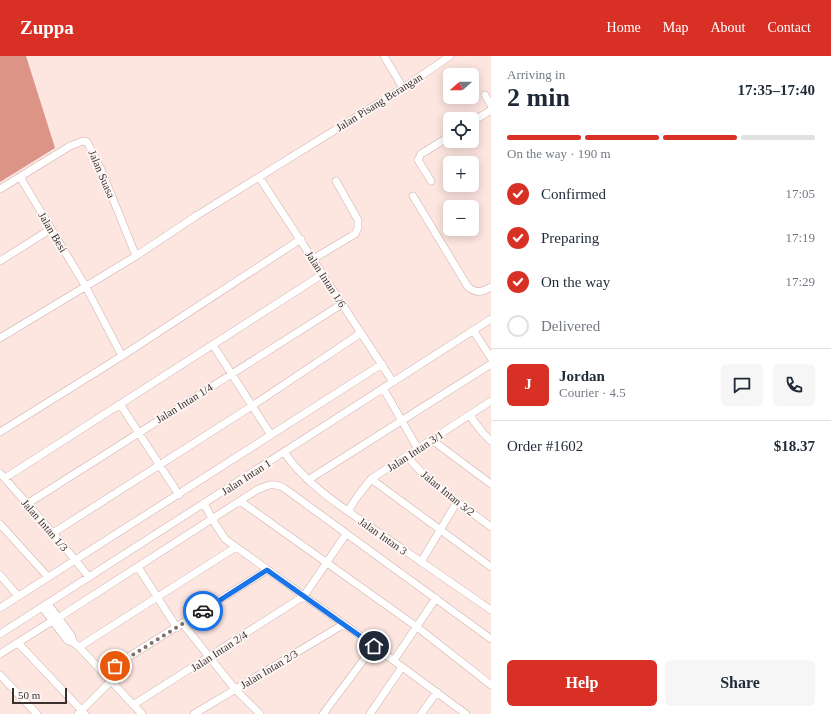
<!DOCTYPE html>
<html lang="en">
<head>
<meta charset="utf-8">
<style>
	body { margin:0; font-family:Georgia,serif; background:#f6f6f7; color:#1f2937; height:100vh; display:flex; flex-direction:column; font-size:15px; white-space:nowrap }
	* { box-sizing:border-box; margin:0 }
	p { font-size:13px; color:#747a83 }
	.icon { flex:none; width:22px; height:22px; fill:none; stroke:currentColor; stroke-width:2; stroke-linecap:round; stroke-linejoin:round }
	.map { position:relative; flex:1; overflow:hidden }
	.details { display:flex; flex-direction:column; background:#fff; width:340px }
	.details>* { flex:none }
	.needle { width:26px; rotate:250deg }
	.fabs { position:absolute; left:443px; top:12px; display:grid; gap:8px }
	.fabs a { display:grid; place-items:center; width:36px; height:36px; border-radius:6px; background:#fff; box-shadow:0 2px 10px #0003; font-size:20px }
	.scale { position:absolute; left:12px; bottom:10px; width:55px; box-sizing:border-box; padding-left:4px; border:2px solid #3c302e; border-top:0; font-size:11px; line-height:14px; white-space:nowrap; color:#3c302e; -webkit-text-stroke:3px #fdf7f5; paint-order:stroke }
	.pin { position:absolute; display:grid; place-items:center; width:34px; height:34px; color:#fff; margin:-17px; border:2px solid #fff; border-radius:50%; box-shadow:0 1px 4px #0007 }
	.courier { position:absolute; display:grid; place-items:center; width:40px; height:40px; margin:-20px; border:3px solid #1a73e8; border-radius:50%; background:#fff; color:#222; box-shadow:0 1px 5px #0007 }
	.summary em { font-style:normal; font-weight:800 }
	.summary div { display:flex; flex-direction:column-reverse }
	.summary { display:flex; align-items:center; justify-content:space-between; height:68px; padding:0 16px }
	h1 { font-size:26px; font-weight:800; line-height:30px }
	.bar { display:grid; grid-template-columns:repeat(4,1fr); gap:6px 4px; align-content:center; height:48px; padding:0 16px }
	.bar i { height:5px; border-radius:3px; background:#e0e1e3 }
	.bar .on { background:#d93025 }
	.bar p { grid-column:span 4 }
	.line { display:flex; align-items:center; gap:10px; padding:0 16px; border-top:1px solid #e0e1e3 }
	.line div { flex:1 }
	.round { display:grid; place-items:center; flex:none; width:42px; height:42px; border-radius:6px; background:#f6f6f7 }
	ol { padding:0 16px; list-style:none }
	li { display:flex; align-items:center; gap:12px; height:44px }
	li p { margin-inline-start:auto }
	li .icon { padding:4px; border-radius:50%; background:#d93025; color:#fff; stroke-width:4 }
	li:last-child { color:#747a83 }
	li i { width:22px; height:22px; border:2px solid #e0e1e3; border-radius:50% }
	.cta { display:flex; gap:8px; margin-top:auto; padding:8px 16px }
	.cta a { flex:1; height:46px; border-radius:6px; background:#d93025; color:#fff; font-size:16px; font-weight:800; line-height:46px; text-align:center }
	.cta a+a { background:#f6f6f7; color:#1f2937 }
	header { display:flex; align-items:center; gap:24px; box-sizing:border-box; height:56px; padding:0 20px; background:#d93025; color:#fff }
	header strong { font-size:19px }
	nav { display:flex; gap:22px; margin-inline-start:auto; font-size:14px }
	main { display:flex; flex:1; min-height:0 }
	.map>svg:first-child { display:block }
	.forest { fill:#db9486 }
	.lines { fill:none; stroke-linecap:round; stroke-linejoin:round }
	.minor-casing { stroke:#cdb0aa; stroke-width:8 }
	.minor { stroke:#fff; stroke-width:7 }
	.done { stroke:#806f6c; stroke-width:4; stroke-dasharray:0 7.2 }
	.route { stroke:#1a73e8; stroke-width:5 }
	.labels { text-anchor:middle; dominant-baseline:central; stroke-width:3.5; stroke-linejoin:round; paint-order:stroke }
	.street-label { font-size:11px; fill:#3c302e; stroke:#fdf7f5 }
</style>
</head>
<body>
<header>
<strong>Zuppa</strong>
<nav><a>Home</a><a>Map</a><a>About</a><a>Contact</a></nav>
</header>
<main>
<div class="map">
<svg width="491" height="658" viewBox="0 0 491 658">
	<rect width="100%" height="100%" fill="#fde5e0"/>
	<path class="forest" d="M0 0H26L55 92 0 126Z"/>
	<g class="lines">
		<g class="minor-casing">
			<path id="minor" d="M384 0 403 32
				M485 39 491 49
				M472 66 491 54
				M20 121 86 231 122 300
				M259 121 393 326
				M431 125 418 104 421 98 450 80
				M0 133 70 90 83 85 87 86 100 111 136 200
				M413 140 468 231C478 238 481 236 491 231
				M313 203 355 178 358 172V164L336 125
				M0 205 51 173
				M473 274 491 302
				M0 282 136 200 196 160 403 32 450 0
				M213 289 271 379
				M383 332 418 393
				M120 348 179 439
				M470 360 483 377 491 385
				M0 376 122 300 301 183
				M432 384 491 428
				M284 396C307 430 345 453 378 476 416 502 453 528 491 554
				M407 400C430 429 462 449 491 471
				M0 417 53 477 89 521
				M5 422 323 218
				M371 423 491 511
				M308 424 491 308
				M240 445 417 571 491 629
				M204 447 212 463 225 483 304 540 344 568 466 658
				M27 448 342 248
				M348 455 357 441 371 423 491 345
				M0 468 48 521
				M53 477 252 350 361 277
				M421 506 457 446
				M138 511 177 572
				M0 519 18 540
				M48 548 71 579 74 587
				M42 551 67 584 74 587 79 591 142 658
				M0 552 382 308
				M58 562 257 434C268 429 273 426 284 432L491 583
				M183 568 235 633 260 658
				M0 578 491 263
				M18 587 85 658
				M79 591 236 491
				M0 598 52 565
				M394 604 436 542
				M103 617 267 514
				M0 619 37 658
				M133 649 304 540 346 478
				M78 658 111 625
				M194 658 344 568
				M323 658 374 590
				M370 658 402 611
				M421 658 437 636"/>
		</g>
		<use href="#minor" class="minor"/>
	</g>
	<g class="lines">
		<path class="done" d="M115 610 203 555"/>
		<path class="route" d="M203 555 267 514 374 590"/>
	</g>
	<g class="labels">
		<g class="street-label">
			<text transform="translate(379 46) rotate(-32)">Jalan Pisang Berangan</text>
			<text transform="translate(102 118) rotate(67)">Jalan Suasa</text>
			<text transform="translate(53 176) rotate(59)">Jalan Besi</text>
			<text transform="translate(326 223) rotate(57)">Jalan Intan 1/6</text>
			<text transform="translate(184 347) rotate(-32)">Jalan Intan 1/4</text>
			<text transform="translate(415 395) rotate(-33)">Jalan Intan 3/1</text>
			<text transform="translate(246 421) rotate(-33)">Jalan Intan 1</text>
			<text transform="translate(448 437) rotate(39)">Jalan Intan 3/2</text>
			<text transform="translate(45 469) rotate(49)">Jalan Intan 1/3</text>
			<text transform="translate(383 480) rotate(35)">Jalan Intan 3</text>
			<text transform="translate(219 595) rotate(-33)">Jalan Intan 2/4</text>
			<text transform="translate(269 613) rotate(-31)">Jalan Intan 2/3</text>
		</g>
	</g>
</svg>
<div class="fabs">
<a><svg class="needle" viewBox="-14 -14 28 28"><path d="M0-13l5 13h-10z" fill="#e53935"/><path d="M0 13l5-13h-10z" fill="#747a83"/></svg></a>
<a><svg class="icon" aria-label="locate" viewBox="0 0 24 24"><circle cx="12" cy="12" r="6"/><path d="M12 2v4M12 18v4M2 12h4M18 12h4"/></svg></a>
<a>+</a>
<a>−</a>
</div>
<div class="scale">50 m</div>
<div class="pin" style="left:115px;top:610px;background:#ea580c"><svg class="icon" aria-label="bag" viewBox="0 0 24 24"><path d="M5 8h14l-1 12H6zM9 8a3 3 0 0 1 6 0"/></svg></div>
<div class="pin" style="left:374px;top:590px;background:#1f2937"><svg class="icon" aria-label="home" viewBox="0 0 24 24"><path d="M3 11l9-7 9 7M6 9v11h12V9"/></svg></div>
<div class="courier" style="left:203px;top:555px"><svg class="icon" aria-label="car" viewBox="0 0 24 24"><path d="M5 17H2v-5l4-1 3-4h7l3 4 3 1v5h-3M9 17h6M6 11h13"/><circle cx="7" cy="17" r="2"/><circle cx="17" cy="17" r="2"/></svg></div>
</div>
<section class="details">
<div class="summary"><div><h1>2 min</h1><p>Arriving in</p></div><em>17:35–17:40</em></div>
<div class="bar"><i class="on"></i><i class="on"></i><i class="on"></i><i></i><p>On the way · 190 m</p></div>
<ol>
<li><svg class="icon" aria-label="check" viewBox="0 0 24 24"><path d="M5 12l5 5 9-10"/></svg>Confirmed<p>17:05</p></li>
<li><svg class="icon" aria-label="check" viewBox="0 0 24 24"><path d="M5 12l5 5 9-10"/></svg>Preparing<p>17:19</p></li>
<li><svg class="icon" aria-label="check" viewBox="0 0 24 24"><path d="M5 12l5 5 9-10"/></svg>On the way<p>17:29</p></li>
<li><i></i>Delivered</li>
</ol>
<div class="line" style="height:72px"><b class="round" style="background:#d93025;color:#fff">J</b><div><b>Jordan</b><p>Courier · 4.5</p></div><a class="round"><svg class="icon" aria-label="chat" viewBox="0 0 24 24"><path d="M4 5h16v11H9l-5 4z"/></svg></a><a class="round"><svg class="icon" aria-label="phone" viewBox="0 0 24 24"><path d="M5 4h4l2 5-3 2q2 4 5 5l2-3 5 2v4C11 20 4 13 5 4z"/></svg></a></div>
<div class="line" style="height:52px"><div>Order #1602</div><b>$18.37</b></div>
<div class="cta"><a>Help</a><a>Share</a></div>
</section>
</main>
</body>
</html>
